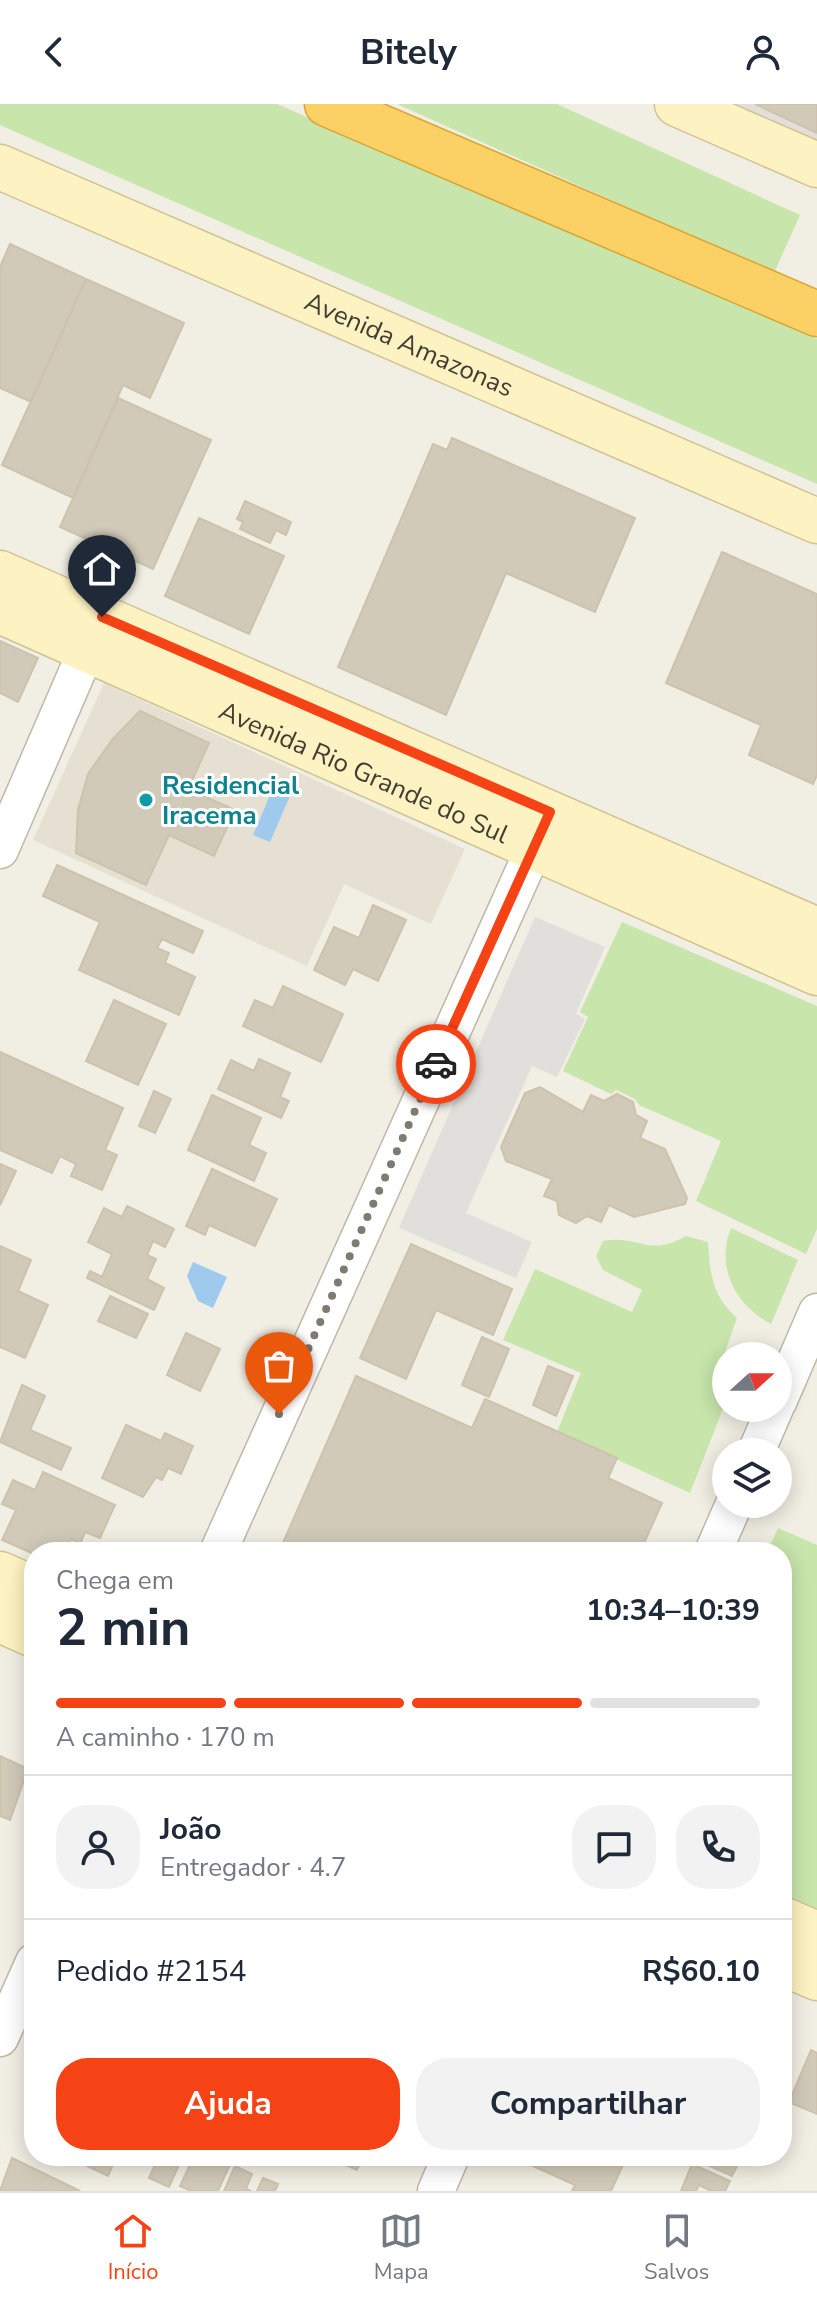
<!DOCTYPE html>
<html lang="pt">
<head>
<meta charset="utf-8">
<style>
	body { margin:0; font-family:"Nunito Sans",sans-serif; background:#f2f2f3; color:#1f2937; height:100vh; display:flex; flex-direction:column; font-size:30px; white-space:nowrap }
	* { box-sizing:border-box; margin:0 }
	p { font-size:26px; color:#747a83 }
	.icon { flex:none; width:44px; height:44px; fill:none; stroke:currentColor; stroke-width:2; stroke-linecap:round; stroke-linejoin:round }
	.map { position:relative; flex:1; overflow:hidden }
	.panel { position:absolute; left:24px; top:1438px; width:768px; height:624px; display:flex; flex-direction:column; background:#fff; border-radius:32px; box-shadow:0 4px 20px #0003 }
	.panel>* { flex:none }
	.needle { width:52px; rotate:69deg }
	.tools { position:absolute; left:712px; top:1238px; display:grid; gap:16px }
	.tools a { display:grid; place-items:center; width:80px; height:80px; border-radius:50%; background:#fff; box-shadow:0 4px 20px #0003; font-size:40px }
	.pin { position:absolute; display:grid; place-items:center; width:68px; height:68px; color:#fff; margin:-82px -34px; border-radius:50% 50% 50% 0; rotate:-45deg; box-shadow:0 0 8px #0007 }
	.pin .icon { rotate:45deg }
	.courier { position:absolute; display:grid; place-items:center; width:80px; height:80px; margin:-40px; border:6px solid #f64315; border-radius:50%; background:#fff; color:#222; box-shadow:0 2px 10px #0007 }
	.summary em { font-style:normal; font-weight:700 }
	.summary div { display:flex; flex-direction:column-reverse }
	.summary { display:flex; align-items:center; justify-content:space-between; height:136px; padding:0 32px }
	h1 { font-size:52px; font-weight:700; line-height:60px }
	.bar { display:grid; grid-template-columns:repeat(4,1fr); gap:12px 8px; align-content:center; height:96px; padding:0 32px }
	.bar i { height:10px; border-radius:6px; background:#e0e1e3 }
	.bar .current { background:#f64315 }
	.bar p { grid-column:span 4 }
	.line { display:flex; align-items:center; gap:20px; padding:0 32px; border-top:2px solid #e0e1e3 }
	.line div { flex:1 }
	.round { display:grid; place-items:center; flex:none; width:84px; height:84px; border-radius:32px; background:#f2f2f3 }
	.action { display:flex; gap:16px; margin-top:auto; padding:16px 32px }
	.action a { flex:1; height:92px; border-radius:32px; background:#f64315; color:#fff; font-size:32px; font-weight:700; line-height:92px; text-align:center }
	.action a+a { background:#f2f2f3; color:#1f2937 }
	header { display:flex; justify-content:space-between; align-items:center; height:104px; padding:0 32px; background:#fff; font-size:36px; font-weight:700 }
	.dock { display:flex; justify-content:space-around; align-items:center; height:112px; border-top:2px solid #e0e1e3; background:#fff; font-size:22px; color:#747a83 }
	.dock a { display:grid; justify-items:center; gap:4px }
	.dock .current { color:#f64315 }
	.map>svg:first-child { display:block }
	.residential { fill:#e5e0d1 }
	.industrial { fill:#e3dfd8 }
	.green { fill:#c8e5ac }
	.parking { fill:#e1dfdb }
	.water { fill:#9fcaee }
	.building { fill:#d2cab9; stroke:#cdc2ac; stroke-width:2 }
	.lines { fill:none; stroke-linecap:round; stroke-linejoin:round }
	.street-casing { stroke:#bfb8a9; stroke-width:39 }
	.secondary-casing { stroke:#d1c393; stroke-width:47 }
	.highway-casing { stroke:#d9a534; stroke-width:47 }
	.street { stroke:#fff; stroke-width:36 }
	.secondary { stroke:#fdf2c1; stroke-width:44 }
	.highway { stroke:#fbd064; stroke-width:44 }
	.done { stroke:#807b71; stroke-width:8; stroke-dasharray:0 14.4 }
	.route { stroke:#f64315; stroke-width:10 }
	.culture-dot { fill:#0f9aa8; stroke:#fff; stroke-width:3 }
	.labels { text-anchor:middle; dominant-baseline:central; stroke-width:6; stroke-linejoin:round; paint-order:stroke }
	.street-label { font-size:26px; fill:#433d33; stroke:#fff }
	.culture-label { font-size:26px; font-weight:bold; fill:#0d838f; stroke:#fff; text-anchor:start }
</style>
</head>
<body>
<header><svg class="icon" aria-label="back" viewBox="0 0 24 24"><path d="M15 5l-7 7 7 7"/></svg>Bitely<svg class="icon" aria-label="person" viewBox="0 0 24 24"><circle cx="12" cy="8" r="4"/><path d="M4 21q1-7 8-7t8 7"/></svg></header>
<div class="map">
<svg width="817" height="2087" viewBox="0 0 817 2087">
	<rect width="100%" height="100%" fill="#f1eee3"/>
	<path class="residential" d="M104 579 465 745 431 820 344 780 307 862 33 736Z"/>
	<path class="industrial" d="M701 0H817V53Z"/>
	<path class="green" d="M0 0H277L817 235V380L0 21Z
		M397 0H557L800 111 774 169Z
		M622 818 817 902V1125L806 1150 696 1097 721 1037 639 1001 635 995 616 986 611 990 563 967 588 913 580 908Z
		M731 1124 798 1156 771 1220C736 1202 715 1163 731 1124Z
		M686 1132 708 1138C710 1170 712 1192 737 1214L725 1248 733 1252H726V1297L690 1389 557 1328 581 1269 503 1236 535 1165 632 1208 642 1186 603 1166 596 1152 603 1137C638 1130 648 1154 686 1132Z
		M778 1424 817 1441V1817L782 1801V1733L788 1720 782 1717V1448H767Z"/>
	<path class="parking" d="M535 813 605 843 576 910 585 915 557 973 532 962 466 1109 532 1138 516 1174 399 1124Z"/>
	<path class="water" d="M273 684 290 692 270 738 253 731Z
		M193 1158 227 1173 213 1204 198 1197 187 1172Z"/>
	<path class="building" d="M755 0H817V29Z
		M10 140 86 175 31 298 0 284V163Z
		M86 175 184 219 150 294 123 281 73 394 2 361Z
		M118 294 211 336 153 465 60 423Z
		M452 334 635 414 595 508 506 469 446 611 338 563 433 340 447 346Z
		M245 397 291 418 286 431 276 426 270 439 240 425 243 418 237 415Z
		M199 414 284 452 249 530 165 492Z
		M722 448 817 490V671L813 680 749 651 761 621 666 579Z
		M0 537 38 554 18 598 0 589Z
		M140 607 209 639 188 685 235 706 214 752 169 731 146 781 76 749 78 706 88 670 112 636Z
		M57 761 203 827 193 849 162 835 157 844 169 849 165 859 195 873 179 911 79 866 100 818 43 792Z
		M373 801 406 816 378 877 353 865 345 881 314 866 334 823 359 834Z
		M283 882 343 910 321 958 243 922 255 896 273 904Z
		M114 896 166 920 138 981 86 957Z
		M0 948 123 1004 105 1046 117 1051 102 1086 71 1072 76 1060 60 1052 52 1069 0 1046Z
		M259 955 290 969 280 993 289 997 281 1014 218 985 231 956 254 967Z
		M540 983 583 1008 591 991 604 997 617 990 633 998 636 1011 647 1017 640 1034 665 1045 687 1094 685 1100 634 1113 609 1101 601 1118 587 1112 576 1119 559 1111 557 1097 544 1092 552 1075 506 1057 501 1043 525 989Z
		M540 983 583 1008 591 991 604 997 617 990 633 998 636 1011 647 1017 640 1034 665 1045 687 1094 685 1100 634 1113 609 1101 601 1118 587 1112 576 1119 559 1111 557 1097 544 1092 552 1075 506 1057 501 1043 525 989Z
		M154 987 171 995 155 1029 139 1022Z
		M212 991 261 1014 249 1041 266 1049 254 1077 188 1046Z
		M0 1060 16 1067 0 1101Z
		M212 1065 277 1095 255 1142 209 1121 205 1131 186 1122Z
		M127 1102 174 1125 165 1143 153 1137 147 1151 156 1155 147 1175 164 1184 154 1206 87 1174 90 1167 102 1173 112 1150 88 1138 104 1104 122 1113Z
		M411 1140 512 1185 493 1231 436 1206 406 1275 360 1254Z
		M0 1142 31 1156 18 1187 48 1201 25 1254 0 1243Z
		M110 1192 148 1210 136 1234 98 1217Z
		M186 1229 220 1245 200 1287 167 1271Z
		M482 1233 509 1245 489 1293 462 1281Z
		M548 1262 573 1272 556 1312 533 1301Z
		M356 1272 472 1324 485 1295 617 1354 608 1374 662 1399 640 1448H279Z
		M22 1281 45 1292 30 1326 71 1344 61 1366 0 1338Z
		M126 1321 161 1337 165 1329 193 1342 181 1370 168 1364 162 1376 156 1373 143 1393 102 1374Z
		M43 1368 115 1401 100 1434 85 1428 80 1440 71 1435 66 1448 34 1450 2 1436 16 1406 2 1400 13 1376 35 1386Z
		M0 1652 28 1665 10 1716 0 1712Z
		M811 1946 817 1949V2010L789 1998Z
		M66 2052H117L108 2072Z
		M159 2052H183L169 2083 149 2074Z
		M194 2052H218L231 2058 218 2087H191L180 2082Z
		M325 2052H363L357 2066Z
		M511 2052H627L611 2087H572L575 2081Z
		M696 2052H742L732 2072 694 2055Z
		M12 2054 80 2087H0Z
		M692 2060 730 2077 725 2087H711L699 2081 696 2087H681Z
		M235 2062 252 2070 246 2085 251 2087H224Z
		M263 2074 278 2080 275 2087H257Z"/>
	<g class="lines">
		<g class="street-casing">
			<path id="street" d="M0 746 98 520
				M778 1298 817 1208
				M756 1348 775 1304
				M218 1448 545 720
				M713 1448 734 1400
				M0 1934 34 1858
				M436 2087 451 2052"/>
		</g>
		<g class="secondary-casing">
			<g id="secondary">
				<path d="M677 0 817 61"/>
				<path id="s1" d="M0 63 817 417"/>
				<path d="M0 469 817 826"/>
				<path id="s2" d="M0 507 817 869"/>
				<path d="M0 1470 34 1485"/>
				<path d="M0 1516 34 1531"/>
				<path d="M782 1815 817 1830"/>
				<path d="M782 1859 817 1874"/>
			</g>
		</g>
		<g class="highway-casing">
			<path id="highway" d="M327 0 817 210"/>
		</g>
		<use href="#street" class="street"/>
		<use href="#secondary" class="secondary"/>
		<use href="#highway" class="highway"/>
	</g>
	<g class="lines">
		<path class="done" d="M279 1310 436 960"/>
		<path class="route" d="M102 513 550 708 436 960"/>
	</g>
	<circle class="culture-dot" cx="146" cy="696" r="8"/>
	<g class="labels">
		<g class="street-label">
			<text stroke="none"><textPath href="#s1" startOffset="446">Avenida Amazonas</textPath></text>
			<text stroke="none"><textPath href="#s2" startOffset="398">Avenida Rio Grande do Sul</textPath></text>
		</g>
		<g class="culture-label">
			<text x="162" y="681">Residencial<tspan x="162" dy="30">Iracema</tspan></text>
		</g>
	</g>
</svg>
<div class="tools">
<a><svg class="needle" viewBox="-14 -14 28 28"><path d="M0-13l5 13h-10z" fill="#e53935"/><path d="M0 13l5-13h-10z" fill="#747a83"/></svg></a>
<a><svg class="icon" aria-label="layers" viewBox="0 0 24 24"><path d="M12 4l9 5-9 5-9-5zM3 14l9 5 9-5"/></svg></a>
</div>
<div class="pin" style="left:279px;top:1310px;background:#ea580c"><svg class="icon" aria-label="bag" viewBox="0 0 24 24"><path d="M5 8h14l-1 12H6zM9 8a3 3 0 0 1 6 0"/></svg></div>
<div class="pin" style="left:102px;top:513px;background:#1f2937"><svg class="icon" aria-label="home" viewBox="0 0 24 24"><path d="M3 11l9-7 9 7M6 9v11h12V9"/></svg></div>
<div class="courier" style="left:436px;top:960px"><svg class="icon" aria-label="car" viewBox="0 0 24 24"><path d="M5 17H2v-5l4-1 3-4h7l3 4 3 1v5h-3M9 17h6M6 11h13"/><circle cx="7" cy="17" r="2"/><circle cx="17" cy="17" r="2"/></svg></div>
<section class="panel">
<div class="summary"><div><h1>2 min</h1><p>Chega em</p></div><em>10:34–10:39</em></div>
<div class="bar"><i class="current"></i><i class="current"></i><i class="current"></i><i></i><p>A caminho · 170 m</p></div>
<div class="line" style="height:144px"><a class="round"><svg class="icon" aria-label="person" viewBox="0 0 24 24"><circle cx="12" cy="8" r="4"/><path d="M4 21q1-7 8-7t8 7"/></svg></a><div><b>João</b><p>Entregador · 4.7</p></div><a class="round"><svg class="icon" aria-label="chat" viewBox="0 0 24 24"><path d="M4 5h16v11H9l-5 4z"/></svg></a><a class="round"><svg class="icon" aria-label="phone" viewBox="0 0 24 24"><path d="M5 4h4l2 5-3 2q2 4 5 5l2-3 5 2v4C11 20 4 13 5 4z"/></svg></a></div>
<div class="line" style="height:104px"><div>Pedido #2154</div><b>R$60.10</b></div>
<div class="action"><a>Ajuda</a><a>Compartilhar</a></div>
</section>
</div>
<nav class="dock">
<a class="current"><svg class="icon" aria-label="home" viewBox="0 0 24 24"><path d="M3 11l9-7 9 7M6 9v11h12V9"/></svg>Início</a>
<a><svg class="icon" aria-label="map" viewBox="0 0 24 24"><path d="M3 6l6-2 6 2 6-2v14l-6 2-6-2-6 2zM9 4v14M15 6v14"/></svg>Mapa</a>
<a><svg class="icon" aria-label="saved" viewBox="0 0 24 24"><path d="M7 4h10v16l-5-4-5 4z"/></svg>Salvos</a>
</nav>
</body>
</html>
